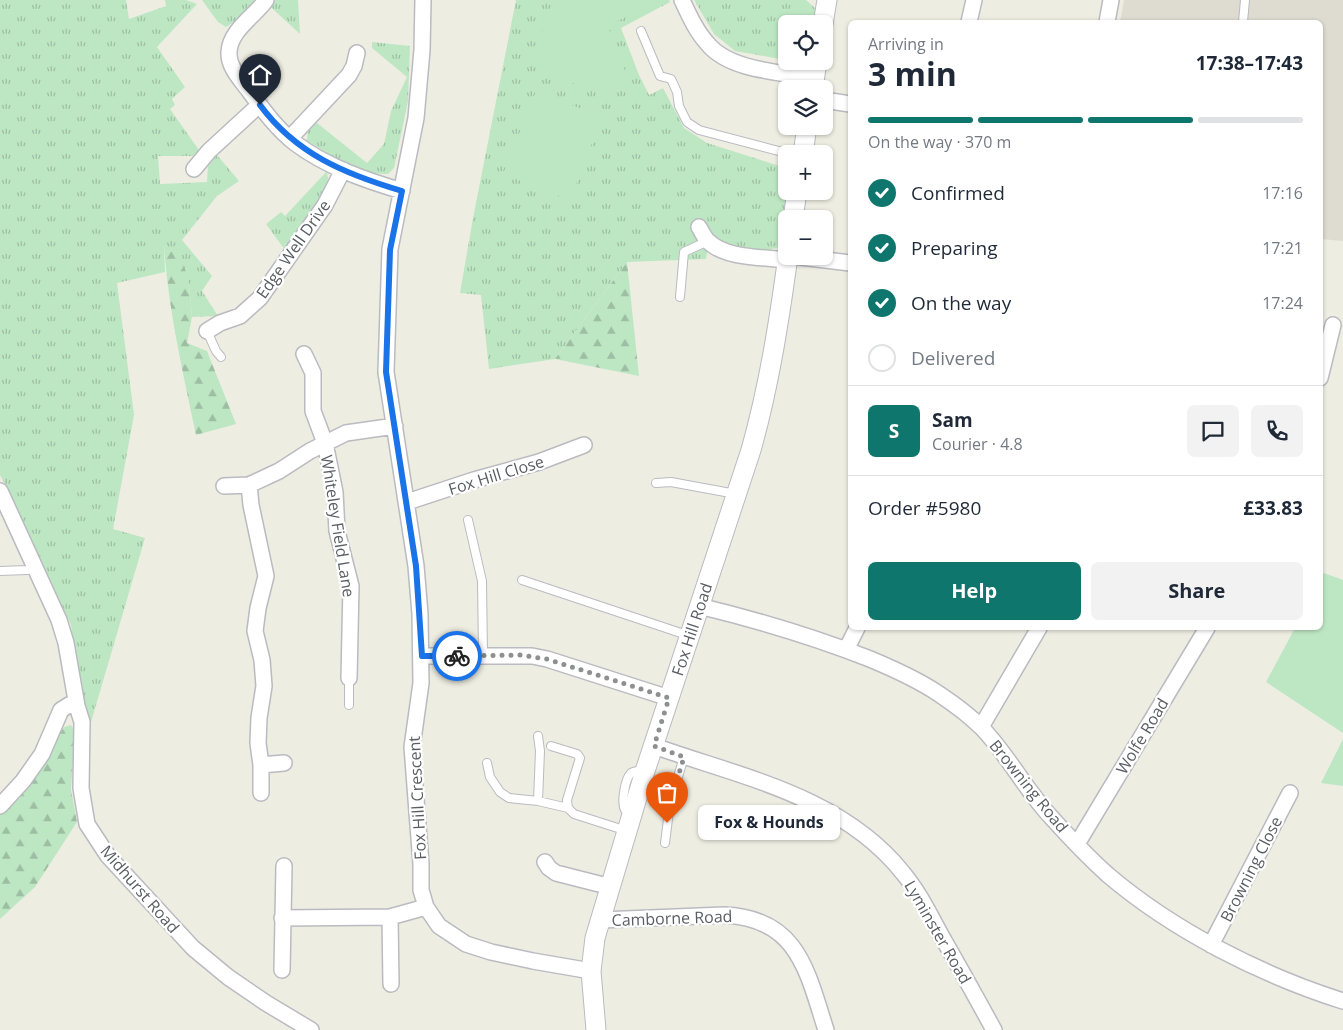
<!DOCTYPE html>
<html lang="en">
<head>
<meta charset="utf-8">
<style>
	body { margin:0; font-family:"Open Sans",sans-serif; background:#f2f2f3; color:#1f2937; height:100vh; display:flex; flex-direction:column; font-size:19px; white-space:nowrap }
	* { box-sizing:border-box; margin:0 }
	p { font-size:16px; color:#747a83 }
	.icon { flex:none; width:28px; height:28px; fill:none; stroke:currentColor; stroke-width:2; stroke-linecap:round; stroke-linejoin:round }
	.map { position:relative; flex:1; overflow:hidden }
	.side { position:absolute; left:848px; top:20px; width:475px; height:610px; display:flex; flex-direction:column; background:#fff; border-radius:8px; box-shadow:0 1px 4px #0004 }
	.side>* { flex:none }
	.controls { position:absolute; left:778px; top:15px; display:grid; gap:10px }
	.controls a { display:grid; place-items:center; width:55px; height:55px; border-radius:8px; background:#fff; box-shadow:0 1px 4px #0004; font-size:25px }
	.pin { position:absolute; display:grid; place-items:center; width:42px; height:42px; color:#fff; margin:-51px -21px; border-radius:50% 50% 50% 0; rotate:-45deg; box-shadow:0 0 5px #0007 }
	.pin .icon { rotate:45deg }
	.courier { position:absolute; display:grid; place-items:center; width:50px; height:50px; margin:-25px; border:4px solid #1a73e8; border-radius:50%; background:#fff; color:#222; box-shadow:0 1px 6px #0007 }
	.bubble { position:absolute; height:35px; border-radius:8px; background:#fff; box-shadow:0 1px 4px #0004; font-size:16px; font-weight:700; line-height:35px; text-align:center }
	.summary em { font-style:normal; font-weight:700 }
	.summary div { display:flex; flex-direction:column-reverse }
	.summary { display:flex; align-items:center; justify-content:space-between; height:85px; padding:0 20px }
	h1 { font-size:32px; font-weight:700; line-height:38px }
	.bar { display:grid; grid-template-columns:repeat(4,1fr); gap:8px 5px; align-content:center; height:60px; padding:0 20px }
	.bar i { height:6px; border-radius:4px; background:#e0e1e3 }
	.bar .active { background:#0f766e }
	.bar p { grid-column:span 4 }
	.line { display:flex; align-items:center; gap:12px; padding:0 20px; border-top:1px solid #e0e1e3 }
	.line div { flex:1 }
	.round { display:grid; place-items:center; flex:none; width:52px; height:52px; border-radius:8px; background:#f2f2f3 }
	ol { padding:0 20px; list-style:none }
	li { display:flex; align-items:center; gap:15px; height:55px }
	li p { margin-inline-start:auto }
	li .icon { padding:5px; border-radius:50%; background:#0f766e; color:#fff; stroke-width:4 }
	li:last-child { color:#747a83 }
	li i { width:28px; height:28px; border:2px solid #e0e1e3; border-radius:50% }
	.primary-button { display:flex; gap:10px; margin-top:auto; padding:10px 20px }
	.primary-button a { flex:1; height:58px; border-radius:8px; background:#0f766e; color:#fff; font-size:20px; font-weight:700; line-height:58px; text-align:center }
	.primary-button a+a { background:#f2f2f3; color:#1f2937 }
	.map>svg:first-child { display:block }
	.education { fill:#dedcd0 }
	.grass { fill:url(#grass-tufts) }
	.forest { fill:url(#forest-firs) }
	.green { fill:#bde7c3 }
	.lines { fill:none; stroke-linecap:round; stroke-linejoin:round }
	.service-casing { stroke:#babbc1; stroke-width:10 }
	.minor-casing { stroke:#babbc1; stroke-width:18 }
	.tertiary-casing { stroke:#babbc1; stroke-width:21 }
	.service { stroke:#fff; stroke-width:8 }
	.minor { stroke:#fff; stroke-width:15 }
	.tertiary { stroke:#fff; stroke-width:19 }
	.done { stroke:#8e8f8f; stroke-width:5; stroke-dasharray:0 9 }
	.route { stroke:#1a73e8; stroke-width:6 }
	.labels { text-anchor:middle; dominant-baseline:central; stroke-width:4.5; stroke-linejoin:round; paint-order:stroke }
	.street-label { font-size:16px; fill:#5a5d63; stroke:#fff }
</style>
</head>
<body>
<div class="map">
<svg width="1343" height="1030" viewBox="0 0 1343 1030">
	<defs>
		<pattern id="grass-tufts" width="24" height="20" patternUnits="userSpaceOnUse" patternTransform="scale(1.25)"><rect width="24" height="20" fill="#bde7c3"/><path d="M3 7l-1-3M5 7V3M7 7l1-3M15 17l-1-3M17 17v-4M19 17l1-3" fill="none" stroke="#9dbea2"/></pattern>
		<pattern id="forest-firs" width="22" height="20" patternUnits="userSpaceOnUse" patternTransform="scale(1.25)"><rect width="22" height="20" fill="#bde7c3"/><path d="M5 1l3.5 6h-7zM16 11l3.5 6h-7z" fill="#9dbea2"/></pattern>
	</defs>
	<rect width="100%" height="100%" fill="#eeede2"/>
	<path class="education" d="M1124 0H1343V241L1320 239V22H1120Z"/>
	<path class="grass" d="M0 0H126L129 19 166 6 165 0H186L197 4 157 47 185 87 172 99 175 105 170 109 199 150 193 156H158L160 184 207 182 208 166 217 155 239 181 217 196 182 240 212 276 202 291 218 316 192 317 189 284 164 246 165 272 117 283 134 415 113 529 145 538 89 729 75 664 71 625 10 493 0 475Z
		M202 0H255L238 20 226 27 218 22Z
		M263 0H298L300 34Z
		M516 0H669L670 2 621 28 639 75 649 95 663 88 684 128 707 143 786 168V191H788L782 241 777 248 766 250 708 247 706 259 627 262 555 359 489 369 481 295 460 293 473 218Z
		M694 0H806L817 10 814 24H786V60L735 51 714 34Z
		M372 42 410 46 408 101 394 168 388 174C360 175 331 155 307 141 307 132 308 127 317 123L367 163 384 144 391 111 407 77 372 48Z
		M327 171 328 179 324 190 285 250 266 224 281 212 285 216Z"/>
	<path class="forest" d="M164 245 183 261 189 284 192 317 187 343 207 351 236 424 196 435C183 373 168 309 164 245Z
		M627 262 639 376 555 359Z
		M71 725 75 732 71 789 77 822 35 887 0 919V810L36 770 64 727Z"/>
	<path class="green" d="M554 0H575L602 20 608 27 631 86 580 88 538 57 543 26 553 9Z
		M591 0H647L648 5 618 21Z
		M536 91 602 117 570 200 503 174Z
		M1324 573 1343 580V733L1266 682 1295 628H1320V580Z
		M1343 739V786L1321 783Z"/>
	<g class="lines">
		<g class="service-casing">
			<path id="service" d="M1243 22 1245 0
				M641 31 660 76 671 79 677 92 679 106 687 122 699 130 790 154
				M680 297 684 252 708 241
				M207 331 216 351 221 357
				M656 483 671 482 736 494
				M468 520 482 581 483 655
				M0 571 27 570 35 568
				M522 580 690 636
				M349 705V678
				M551 746 577 754 580 758 567 800 568 808 574 814 627 831
				M487 763 490 777 500 792 509 798 538 801 568 808
				M538 801 540 751 538 736
				M631 812 625 810C621 802 625 779 631 773 635 770 639 771 644 771
				M665 843 670 803 684 757"/>
		</g>
		<g class="minor-casing">
			<path id="minor" d="M266 0C255 16 230 30 229 52 228 67 241 80 250 92 263 110 277 129 295 143 327 167 365 180 402 191
				M423 0 422 50 416 118 390 249 386 372 416 566 420 614 421 683 412 747 421 864V890L426 907 439 926 466 944 491 952 533 961 591 971
				M682 0C689 15 696 31 707 43 729 71 781 72 815 78
				M969 22 974 0
				M1107 22 1111 0
				M824 100 850 104
				M290 138 349 75 354 66 357 53
				M194 169 209 151 259 105
				M699 227C702 232 704 237 708 241 725 259 764 257 788 260
				M792 256 850 263
				M207 331 220 323 240 316 260 298 325 205 343 170
				M304 354 313 373V411L325 443 335 492 337 531 351 586 349 678
				M1320 378 1333 325
				M224 486 249 485
				M0 491 59 620 66 643 77 706 82 722 81 788 87 824 108 856 193 948 228 977 266 1003 311 1030
				M407 502 474 480 539 462 584 445
				M699 606C757 620 814 637 870 659 894 669 917 679 939 694 954 704 969 715 982 728 1008 755 1025 789 1051 817 1069 837 1088 857 1108 875 1174 931 1261 975 1343 1001
				M846 650 857 628
				M422 656H532L547 659 669 698
				M981 727 1039 628
				M654 746C741 777 842 796 903 873 919 892 930 915 942 937 960 968 977 999 994 1030
				M261 765 284 763
				M261 793V765L258 743 259 718 264 686 262 660 255 631 258 608 266 576 251 505 249 485 279 471 310 451 346 433 395 426
				M0 806 23 781 42 754 61 710 69 705 77 706
				M1077 844 1207 628
				M545 862 549 868 556 873 611 887
				M390 917 391 984
				M282 918 390 917 426 907
				M601 920 724 915C798 918 807 971 826 1030
				M1211 945 1290 793
				M282 970 284 866"/>
		</g>
		<g class="tertiary-casing">
			<g id="tertiary">
				<path d="M823 24 827 0"/>
				<path d="M813 89 817 61"/>
				<path d="M803 154 807 126"/>
				<path d="M793 219 797 191"/>
				<path id="s1" d="M596 1030 591 971 595 938 645 771 751 450C769 386 779 322 788 256"/>
			</g>
		</g>
		<use href="#service" class="service"/>
		<use href="#minor" class="minor"/>
		<use href="#tertiary" class="tertiary"/>
	</g>
	<g class="lines">
		<path class="done" d="M457 656 520 655 547 659 669 698 654 746 684 757 670 803 667 823"/>
		<path class="route" d="M260 105C296 154 345 174 402 191L390 250 386 372 416 566 422 656H457"/>
	</g>
	<g class="labels">
		<g class="street-label">
			<text transform="translate(293 249) rotate(-55)">Edge Well Drive</text>
			<text transform="translate(496 475) rotate(-17)">Fox Hill Close</text>
			<text transform="translate(338 526) rotate(81)">Whiteley Field Lane</text>
			<text stroke="none"><textPath href="#s1" startOffset="416">Fox Hill Road</textPath></text>
			<text transform="translate(1142 736) rotate(-59)">Wolfe Road</text>
			<text transform="translate(1029 786) rotate(51)">Browning Road</text>
			<text transform="translate(417 798) rotate(-93)">Fox Hill Crescent</text>
			<text transform="translate(1251 869) rotate(-63)">Browning Close</text>
			<text transform="translate(140 889) rotate(49)">Midhurst Road</text>
			<text transform="translate(672 918) rotate(-2)">Camborne Road</text>
			<text transform="translate(938 932) rotate(60)">Lyminster Road</text>
		</g>
	</g>
</svg>
<div class="controls">
<a><svg class="icon" aria-label="locate" viewBox="0 0 24 24"><circle cx="12" cy="12" r="6"/><path d="M12 2v4M12 18v4M2 12h4M18 12h4"/></svg></a>
<a><svg class="icon" aria-label="layers" viewBox="0 0 24 24"><path d="M12 4l9 5-9 5-9-5zM3 14l9 5 9-5"/></svg></a>
<a>+</a>
<a>−</a>
</div>
<div class="pin" style="left:667px;top:823px;background:#ea580c"><svg class="icon" aria-label="bag" viewBox="0 0 24 24"><path d="M5 8h14l-1 12H6zM9 8a3 3 0 0 1 6 0"/></svg></div>
<div class="pin" style="left:260px;top:105px;background:#1f2937"><svg class="icon" aria-label="home" viewBox="0 0 24 24"><path d="M3 11l9-7 9 7M6 9v11h12V9"/></svg></div>
<div class="courier" style="left:457px;top:656px"><svg class="icon" aria-label="bike" viewBox="0 0 24 24"><circle cx="6" cy="16" r="4"/><circle cx="18" cy="16" r="4"/><path d="M6 16l4-8h5l3 8M10 8l3 8H6M13 5h3"/></svg></div>
<div class="bubble" style="left:698px;top:805px;width:142px">Fox &amp; Hounds</div>
<section class="side">
<div class="summary"><div><h1>3 min</h1><p>Arriving in</p></div><em>17:38–17:43</em></div>
<div class="bar"><i class="active"></i><i class="active"></i><i class="active"></i><i></i><p>On the way · 370 m</p></div>
<ol>
<li><svg class="icon" aria-label="check" viewBox="0 0 24 24"><path d="M5 12l5 5 9-10"/></svg>Confirmed<p>17:16</p></li>
<li><svg class="icon" aria-label="check" viewBox="0 0 24 24"><path d="M5 12l5 5 9-10"/></svg>Preparing<p>17:21</p></li>
<li><svg class="icon" aria-label="check" viewBox="0 0 24 24"><path d="M5 12l5 5 9-10"/></svg>On the way<p>17:24</p></li>
<li><i></i>Delivered</li>
</ol>
<div class="line" style="height:90px"><b class="round" style="background:#0f766e;color:#fff">S</b><div><b>Sam</b><p>Courier · 4.8</p></div><a class="round"><svg class="icon" aria-label="chat" viewBox="0 0 24 24"><path d="M4 5h16v11H9l-5 4z"/></svg></a><a class="round"><svg class="icon" aria-label="phone" viewBox="0 0 24 24"><path d="M5 4h4l2 5-3 2q2 4 5 5l2-3 5 2v4C11 20 4 13 5 4z"/></svg></a></div>
<div class="line" style="height:65px"><div>Order #5980</div><b>£33.83</b></div>
<div class="primary-button"><a>Help</a><a>Share</a></div>
</section>
</div>
</body>
</html>
